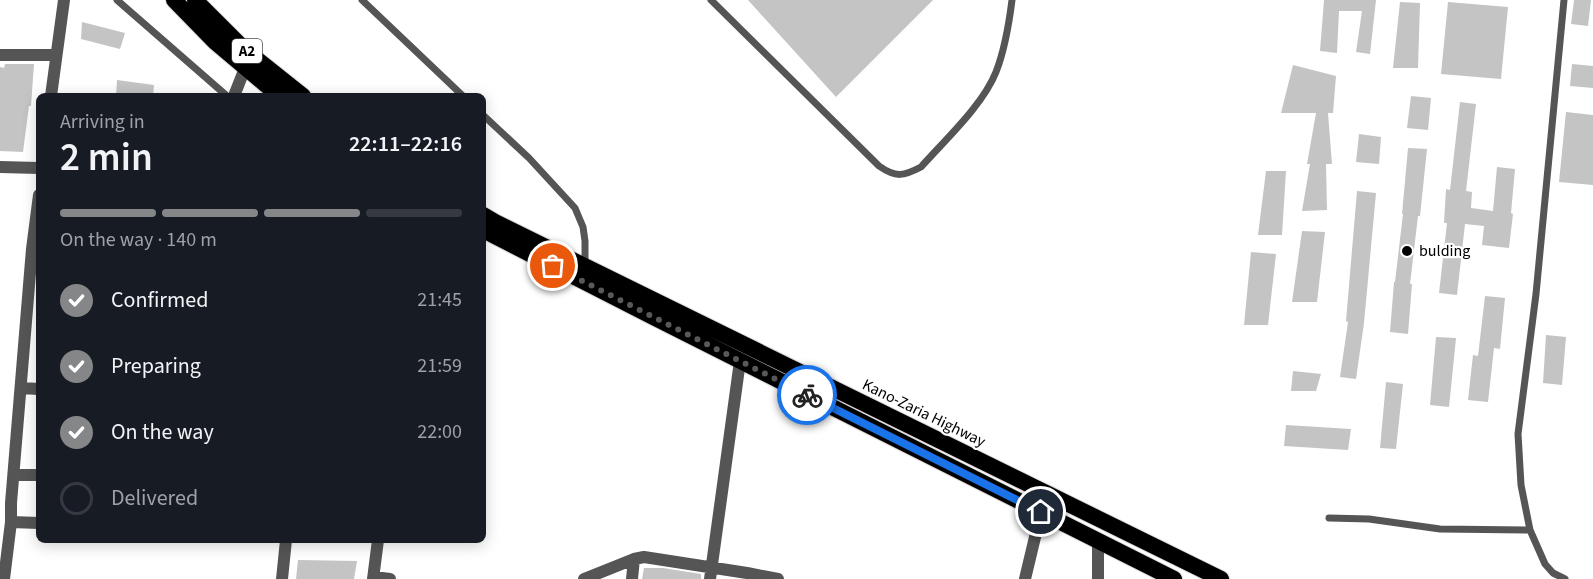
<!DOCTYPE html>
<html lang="en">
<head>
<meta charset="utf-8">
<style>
	body { margin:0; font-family:"Source Sans 3",sans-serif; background:#242831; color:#f1f3f6; height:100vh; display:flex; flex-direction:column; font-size:22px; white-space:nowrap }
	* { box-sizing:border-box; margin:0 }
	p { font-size:20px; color:#9ea1a6 }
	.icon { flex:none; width:33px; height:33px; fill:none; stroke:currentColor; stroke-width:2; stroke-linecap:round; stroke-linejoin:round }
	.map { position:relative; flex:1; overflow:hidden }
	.details { position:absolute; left:36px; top:93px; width:450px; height:450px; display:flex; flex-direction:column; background:#171b24; border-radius:9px; box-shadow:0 3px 15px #0003 }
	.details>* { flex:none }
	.pin { position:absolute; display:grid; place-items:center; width:51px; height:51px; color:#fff; margin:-26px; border:3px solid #fff; border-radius:50%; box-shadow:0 2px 6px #0007 }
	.courier { position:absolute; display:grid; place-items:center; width:60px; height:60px; margin:-30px; border:4px solid #1a73e8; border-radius:50%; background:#fff; color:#222; box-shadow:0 2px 8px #0007 }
	.overview em { font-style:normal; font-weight:600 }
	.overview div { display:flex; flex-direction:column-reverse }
	.overview { display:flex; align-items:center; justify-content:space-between; height:102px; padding:0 24px }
	h1 { font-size:39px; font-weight:600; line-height:45px }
	.bar { display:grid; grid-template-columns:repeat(4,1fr); gap:9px 6px; align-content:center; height:72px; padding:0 24px }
	.bar i { height:8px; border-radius:4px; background:#363941 }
	.bar .selected { background:#858687 }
	.bar p { grid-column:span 4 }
	ol { padding:0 24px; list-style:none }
	li { display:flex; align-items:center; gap:18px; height:66px }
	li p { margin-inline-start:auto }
	li .icon { padding:6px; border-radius:50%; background:#858687; color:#fff; stroke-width:4 }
	li:last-child { color:#9ea1a6 }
	li i { width:33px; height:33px; border:3px solid #363941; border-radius:50% }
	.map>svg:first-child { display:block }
	.building { fill:#c4c4c4 }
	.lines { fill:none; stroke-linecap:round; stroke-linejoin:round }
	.trunk-casing { stroke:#dbdbdb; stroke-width:18 }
	.service { stroke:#555; stroke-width:7 }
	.minor { stroke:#555; stroke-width:12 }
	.trunk { stroke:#000; stroke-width:16 }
	.done { stroke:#595959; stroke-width:6; stroke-dasharray:0 10.8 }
	.route { stroke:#1a73e8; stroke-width:8 }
	.poi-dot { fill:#000; stroke:#fff; stroke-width:2 }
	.labels { text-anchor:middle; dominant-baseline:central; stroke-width:4.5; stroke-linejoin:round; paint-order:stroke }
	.shield { fill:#fff; stroke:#4c4c4c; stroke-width:1.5 }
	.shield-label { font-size:15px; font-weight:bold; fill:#000 }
	.poi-label { font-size:16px; fill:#000; stroke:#fff; text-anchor:start }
	.street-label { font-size:16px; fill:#000; stroke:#fff }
</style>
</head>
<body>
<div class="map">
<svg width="1593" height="579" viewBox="0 0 1593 579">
	<rect width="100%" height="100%" fill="#fff"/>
	<path class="building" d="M748 0H933L836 97Z
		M1324 0H1376L1370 54 1356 52 1362 11H1339L1337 53 1320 51Z
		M1574 0H1591L1588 26 1571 24Z
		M1400 2 1420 3 1418 68H1393Z
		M1448 2 1508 7 1501 79 1441 74Z
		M82 22 125 33 120 49 81 39Z
		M5 64H34L31 106H29L23 152 0 151V67L4 68Z
		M1572 64 1593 66V88L1570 86Z
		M1293 65 1336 76 1333 113H1328L1332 164H1326L1327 210 1302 211 1310 164H1307L1316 113H1281Z
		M117 80 154 85 153 96H116Z
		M1411 96 1431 98 1428 130 1407 128Z
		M1460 102 1476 104 1466 191 1472 192 1471 208 1493 211 1497 167 1515 169 1511 213 1513 214 1509 248 1482 245 1484 226 1465 224 1457 295 1439 293 1447 223H1444L1446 189 1450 190Z
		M1566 112 1593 115V185L1559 182Z
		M1359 134 1381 137 1379 164 1356 162Z
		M1408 148 1427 149 1420 216H1418L1410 284H1412L1408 334 1390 332 1394 282H1395L1403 214H1402Z
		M1266 171H1286L1282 235H1258Z
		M1357 191 1376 193 1364 323 1356 379 1340 377 1348 322 1346 321Z
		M1302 231 1325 232 1317 302H1292Z
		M1251 252 1276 254 1268 325H1244Z
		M1485 296 1505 298 1500 349 1494 348 1488 402 1468 400 1473 355 1478 356Z
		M1546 335 1566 337 1562 385 1543 383Z
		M1436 337 1456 338 1449 407 1430 405Z
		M1293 371 1321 374 1316 391H1291Z
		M1386 382 1403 384 1396 449 1380 448Z
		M1286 425 1351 429 1348 450 1284 446Z
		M298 560 357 561 354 579H296Z
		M644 568H663L701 574V579H642Z"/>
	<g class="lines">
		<g class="trunk-casing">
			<path id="trunk" d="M174 0 215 42 279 96
				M195 0 244 49 303 96
				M483 215 495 222 1221 579
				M483 230 653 317 1174 579"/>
		</g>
		<path class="service" d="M117 0 227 96
			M362 0 463 96
			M711 0 879 166C896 178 904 176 921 167 945 140 983 105 996 72 1005 49 1009 24 1012 0
			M1564 0 1536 294 1518 434 1521 485 1530 530 1545 564 1553 573 1565 579
			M483 115 529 158 575 208 583 227 585 241V265
			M1329 518 1369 519 1440 529 1530 530"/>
		<path class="minor" d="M0 55H56
			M51 96 64 0
			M234 96 245 68
			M0 167 39 168
			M21 388 39 389
			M14 475H39
			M11 522 39 523
			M374 577 390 579
			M4 579 11 522V503L32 249 39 195
			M282 579 286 540
			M373 579 378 540
			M584 579 634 559 644 557 747 573 778 579
			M632 579 634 559
			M710 579 740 361
			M1025 579 1041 512
			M1098 579V541"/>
		<use href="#trunk" class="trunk"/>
	</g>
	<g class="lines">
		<path class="done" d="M553 266 807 395"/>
		<path class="route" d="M807 395 1041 512"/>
	</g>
	<circle class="poi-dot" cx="1407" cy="251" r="6"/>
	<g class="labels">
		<rect class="shield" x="232" y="39" width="30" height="24" rx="4.5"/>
		<g class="shield-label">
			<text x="247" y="51">A2</text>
		</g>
		<g class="poi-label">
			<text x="1419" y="251">bulding</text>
		</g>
		<g class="street-label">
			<text transform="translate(924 413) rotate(26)">Kano-Zaria Highway</text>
		</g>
	</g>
</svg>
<div class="pin" style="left:553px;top:266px;background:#ea580c"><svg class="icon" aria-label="bag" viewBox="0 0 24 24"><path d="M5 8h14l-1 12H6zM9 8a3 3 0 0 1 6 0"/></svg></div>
<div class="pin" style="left:1041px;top:512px;background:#1f2937"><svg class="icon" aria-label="home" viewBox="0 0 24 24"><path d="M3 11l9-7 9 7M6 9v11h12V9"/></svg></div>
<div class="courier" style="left:807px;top:395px"><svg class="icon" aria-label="bike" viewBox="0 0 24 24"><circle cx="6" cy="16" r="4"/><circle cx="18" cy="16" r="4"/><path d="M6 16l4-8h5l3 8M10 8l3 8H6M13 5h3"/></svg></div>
<section class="details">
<div class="overview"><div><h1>2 min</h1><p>Arriving in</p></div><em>22:11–22:16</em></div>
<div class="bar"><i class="selected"></i><i class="selected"></i><i class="selected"></i><i></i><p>On the way · 140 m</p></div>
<ol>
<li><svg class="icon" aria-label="check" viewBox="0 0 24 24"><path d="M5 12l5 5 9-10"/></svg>Confirmed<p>21:45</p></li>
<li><svg class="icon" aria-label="check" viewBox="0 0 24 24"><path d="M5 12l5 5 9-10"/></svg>Preparing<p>21:59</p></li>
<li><svg class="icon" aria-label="check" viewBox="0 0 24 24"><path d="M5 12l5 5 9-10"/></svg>On the way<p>22:00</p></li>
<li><i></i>Delivered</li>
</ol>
</section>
</div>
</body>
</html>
